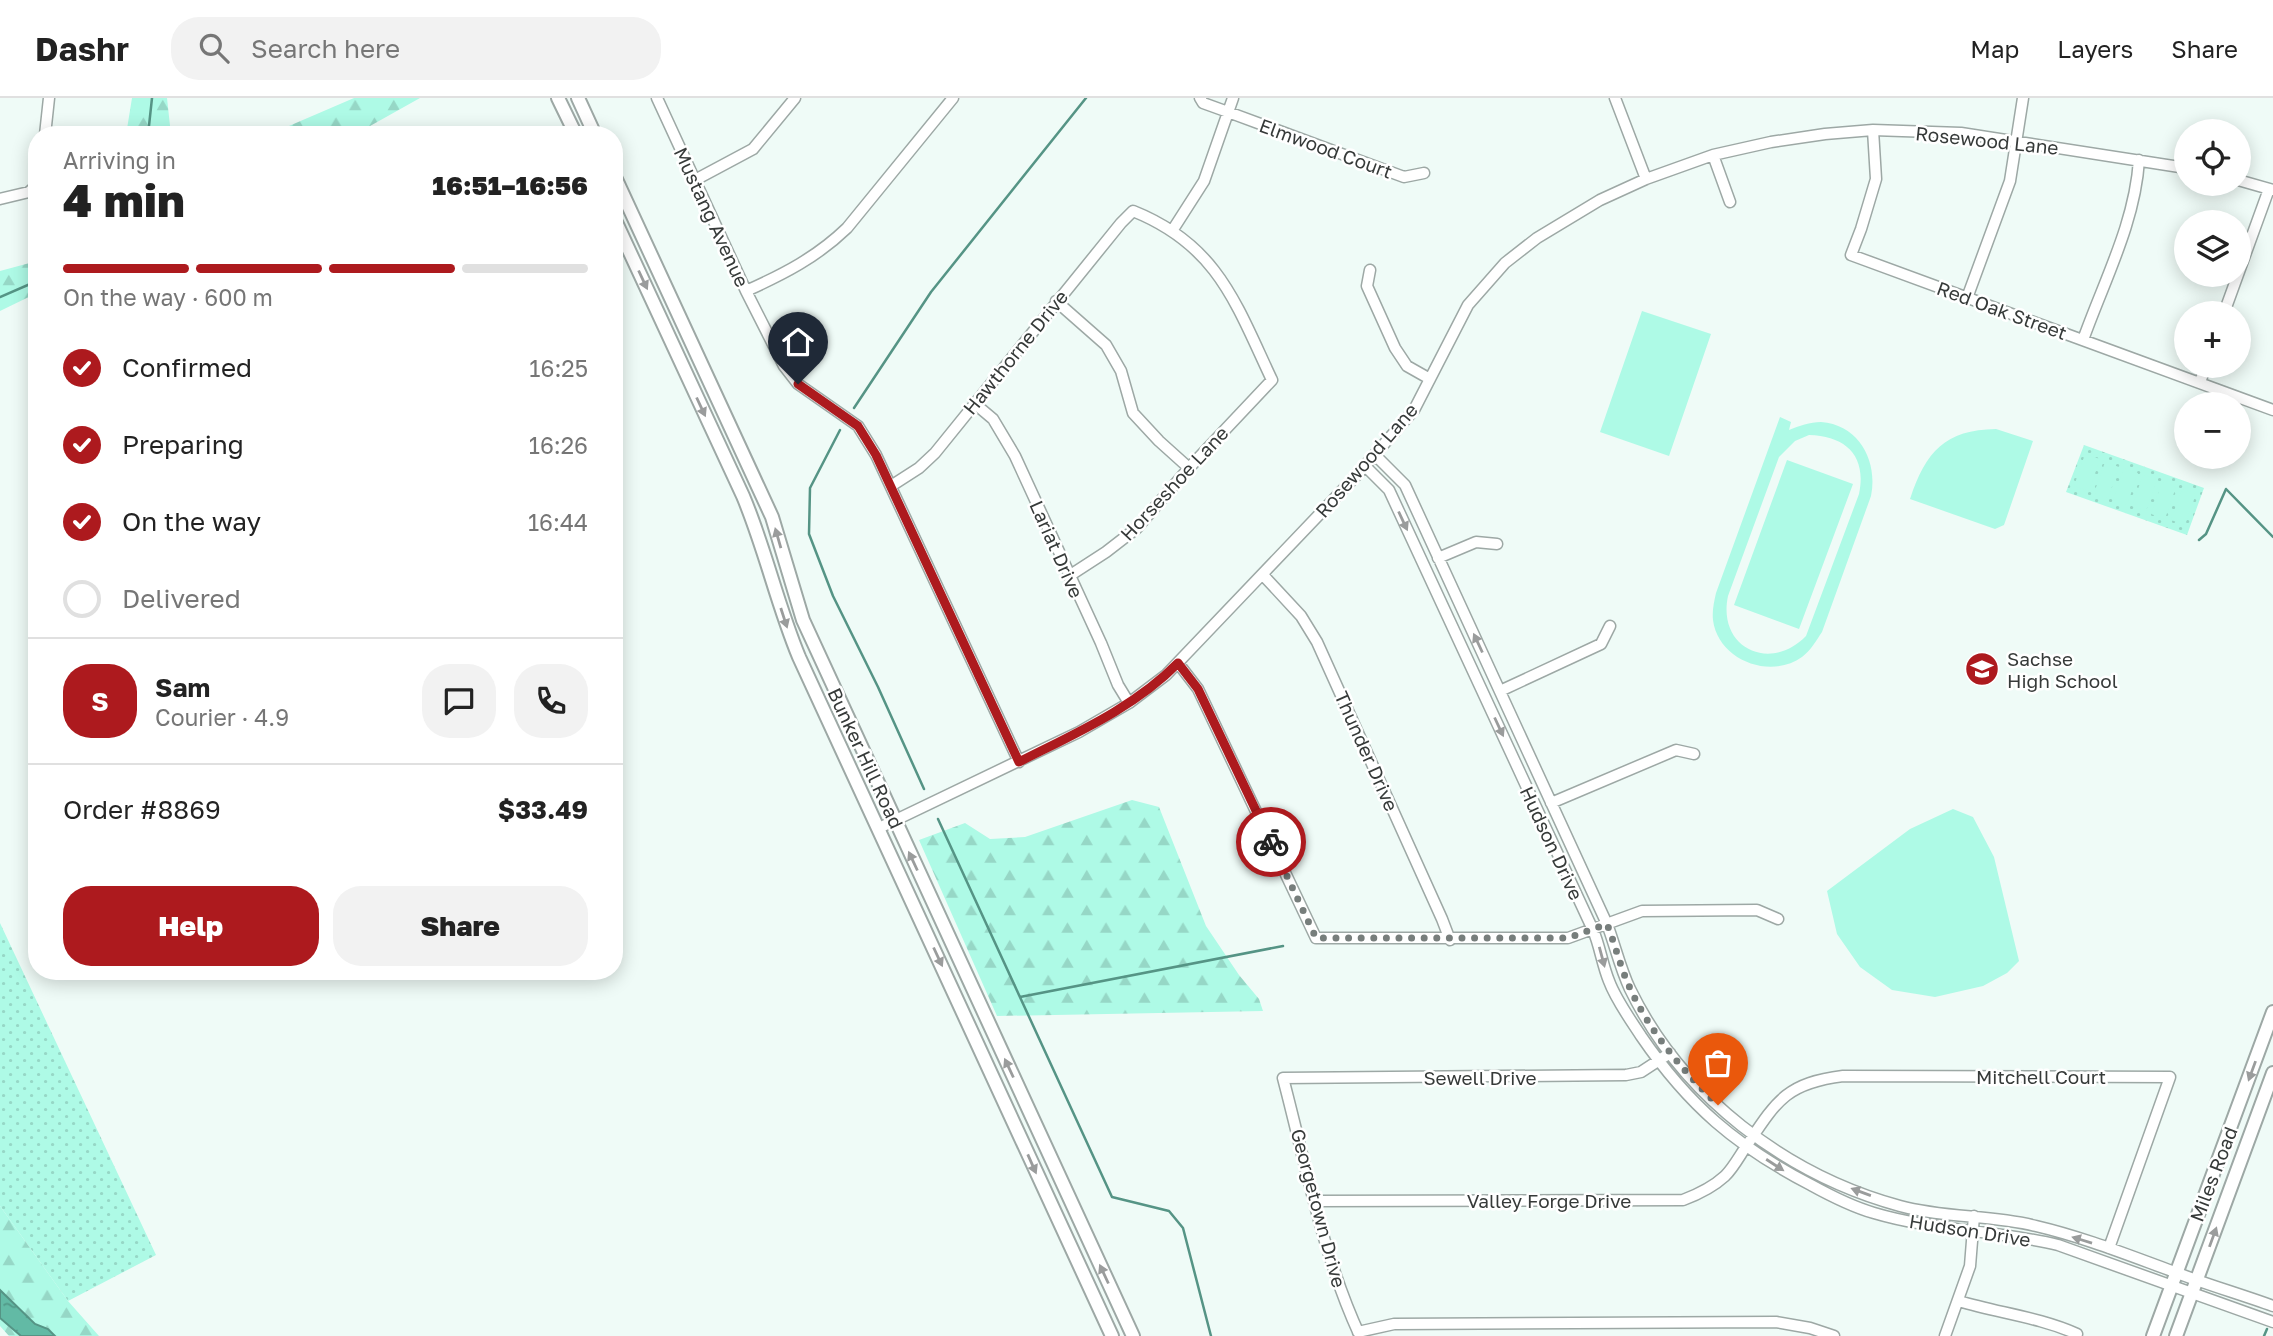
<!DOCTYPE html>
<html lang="en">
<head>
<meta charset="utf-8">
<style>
	body { margin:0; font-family:"Golos Text",sans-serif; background:#f2f2f2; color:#222; height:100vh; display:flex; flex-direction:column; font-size:26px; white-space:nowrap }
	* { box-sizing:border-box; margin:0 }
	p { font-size:23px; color:#767676 }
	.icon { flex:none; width:38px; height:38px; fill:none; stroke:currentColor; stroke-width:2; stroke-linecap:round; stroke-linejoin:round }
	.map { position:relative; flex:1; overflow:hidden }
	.side { position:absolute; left:28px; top:28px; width:595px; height:854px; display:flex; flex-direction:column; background:#fff; border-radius:28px; box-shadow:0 4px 18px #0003 }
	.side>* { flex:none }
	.buttons { position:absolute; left:2174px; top:21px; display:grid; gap:14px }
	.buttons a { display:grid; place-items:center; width:77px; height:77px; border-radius:50%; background:#fff; box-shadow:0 4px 18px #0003; font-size:35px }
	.pin { position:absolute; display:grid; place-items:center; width:60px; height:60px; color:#fff; margin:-72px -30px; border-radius:50% 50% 50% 0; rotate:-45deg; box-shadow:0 0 7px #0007 }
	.pin .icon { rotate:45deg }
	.courier { position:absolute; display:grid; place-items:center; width:70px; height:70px; margin:-35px; border:5px solid #ad1a1e; border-radius:50%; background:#fff; color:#222; box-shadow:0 2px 9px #0007 }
	.head em { font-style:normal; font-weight:800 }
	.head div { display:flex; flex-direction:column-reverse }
	.head { display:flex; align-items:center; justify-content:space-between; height:119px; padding:0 35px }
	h1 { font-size:46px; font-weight:800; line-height:52px }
	.bar { display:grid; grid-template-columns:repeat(4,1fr); gap:10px 7px; align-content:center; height:84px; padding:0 35px }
	.bar i { height:9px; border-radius:5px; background:#e0e0e0 }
	.bar .selected { background:#ad1a1e }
	.bar p { grid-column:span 4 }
	.line { display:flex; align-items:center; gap:18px; padding:0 35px; border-top:2px solid #e0e0e0 }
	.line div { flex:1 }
	.round { display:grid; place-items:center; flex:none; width:74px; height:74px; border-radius:28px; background:#f2f2f2 }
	ol { padding:0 35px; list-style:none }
	li { display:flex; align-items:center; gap:21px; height:77px }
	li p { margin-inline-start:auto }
	li .icon { padding:7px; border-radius:50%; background:#ad1a1e; color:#fff; stroke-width:4 }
	li:last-child { color:#767676 }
	li i { width:38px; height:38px; border:4px solid #e0e0e0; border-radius:50% }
	.action { display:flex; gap:14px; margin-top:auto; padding:14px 35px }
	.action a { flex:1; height:80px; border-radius:28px; background:#ad1a1e; color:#fff; font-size:28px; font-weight:800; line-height:80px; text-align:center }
	.action a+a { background:#f2f2f2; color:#222 }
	header { display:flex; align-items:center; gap:42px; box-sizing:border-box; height:98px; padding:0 35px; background:#fff; border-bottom:2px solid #e0e0e0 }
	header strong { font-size:33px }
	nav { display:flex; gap:38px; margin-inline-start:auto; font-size:24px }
	.search { width:490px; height:63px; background:#f2f2f2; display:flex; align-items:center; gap:18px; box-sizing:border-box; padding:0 24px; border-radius:28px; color:#767676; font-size:26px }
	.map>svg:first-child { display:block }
	.green { fill:url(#green-dots) }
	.forest { fill:url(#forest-firs) }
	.pitch { fill:#aefae6; fill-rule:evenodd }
	.water { fill:url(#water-ripples); stroke:#559485; stroke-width:2 }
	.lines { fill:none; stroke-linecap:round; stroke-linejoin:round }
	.stream { stroke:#559485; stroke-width:2.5 }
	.minor-casing { stroke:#9da8a5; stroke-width:13 }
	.major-casing { stroke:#9da8a5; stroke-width:16 }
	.minor { stroke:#fff; stroke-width:10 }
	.major { stroke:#fff; stroke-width:12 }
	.oneway { fill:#9a9c9c }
	.done { stroke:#777e7c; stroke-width:7; stroke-dasharray:0 12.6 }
	.route { stroke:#ad1a1e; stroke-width:9 }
	.labels { text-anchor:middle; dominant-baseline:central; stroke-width:5; stroke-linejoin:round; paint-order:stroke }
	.street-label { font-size:19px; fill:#363a39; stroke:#fff }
	.poi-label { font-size:19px; fill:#363a39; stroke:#fff; text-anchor:start }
</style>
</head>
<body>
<header>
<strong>Dashr</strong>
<div class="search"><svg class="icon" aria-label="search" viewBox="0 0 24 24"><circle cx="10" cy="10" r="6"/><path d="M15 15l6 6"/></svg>Search here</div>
<nav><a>Map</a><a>Layers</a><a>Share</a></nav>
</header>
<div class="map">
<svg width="2273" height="1238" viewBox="0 0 2273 1238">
	<defs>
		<pattern id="green-dots" width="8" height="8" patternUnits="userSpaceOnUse" patternTransform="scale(1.75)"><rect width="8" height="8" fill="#aefae6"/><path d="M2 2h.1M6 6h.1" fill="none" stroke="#96d7c6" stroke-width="1.8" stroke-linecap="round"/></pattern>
		<pattern id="forest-firs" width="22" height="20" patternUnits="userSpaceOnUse" patternTransform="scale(1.75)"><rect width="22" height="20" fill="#aefae6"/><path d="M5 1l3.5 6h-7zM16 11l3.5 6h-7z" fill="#96d7c6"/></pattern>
		<pattern id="water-ripples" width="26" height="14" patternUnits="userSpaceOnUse" patternTransform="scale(1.75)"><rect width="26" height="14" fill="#62baa5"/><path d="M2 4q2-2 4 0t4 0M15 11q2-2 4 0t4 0" fill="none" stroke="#529887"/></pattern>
	</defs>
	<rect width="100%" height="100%" fill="#effbf7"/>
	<path class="green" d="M2084 347 2204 390 2187 437 2066 394Z
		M0 825 156 1157 68 1203 0 1108Z"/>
	<path class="forest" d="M132 0H167L171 37H126Z
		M354 0H420L354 37H268Z
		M37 163V195L0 213V173Z
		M1132 702 1159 709 1206 828 1239 877 1259 901 1263 913 997 918 919 742 965 725 990 741 1025 739Z
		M0 1108 68 1203 99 1238H9L0 1228Z"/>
	<path class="pitch" d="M1642 213 1711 236 1669 358 1600 334Z
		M1780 319 1791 324 1789 332C1799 328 1810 324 1821 324 1860 327 1878 364 1871 398L1822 534C1816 543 1811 552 1802 559 1770 582 1718 562 1713 522 1712 513 1714 504 1716 495ZM1809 337C1846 338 1867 358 1859 396L1806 538C1770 575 1717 550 1728 498L1779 359 1795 343Z
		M1996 331 2033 343 2004 427 1995 431 1910 401C1926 353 1945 332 1996 331Z
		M2085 356 2100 361 2089 393 2074 388Z
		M1787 362 1853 386 1799 531 1734 507Z
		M2105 364 2119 369 2108 400 2094 395Z
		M2124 370 2138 375 2127 407 2113 402Z
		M2143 377 2157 382 2146 413 2132 408Z
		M2162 384 2176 389 2165 421 2151 416Z
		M2182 391 2196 396 2185 427 2171 422Z
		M1953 711 1973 719 1994 759 2019 863 2007 875 1983 888 1935 899 1892 892 1860 869 1837 836 1827 793 1910 731Z"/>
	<path class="water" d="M0 1192 35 1226 48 1231 55 1238H21L0 1220Z"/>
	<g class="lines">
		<path class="stream" d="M148 37 152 0
			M0 199 37 183
			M854 310 931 194 1086 0
			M840 332 810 390 809 436 833 498 878 589 924 691
			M2199 442 2206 436 2226 391 2273 439
			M938 721 1112 1099 1169 1113 1183 1130 1211 1238
			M1020 899 1283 848
			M2264 1238 2267 1231"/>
		<g class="minor-casing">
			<path id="minor" d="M657 0 746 193 784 268 798 286 858 328 876 357 1019 664
				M1200 0 1203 5 1228 14 1404 79 1424 75
				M1615 0 1646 81
				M1873 32 1876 81 1861 131 1851 157 2273 312
				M45 37 49 0
				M1713 57 1730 104
				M695 82 753 51 795 0
				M2238 82 2273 92
				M0 101 29 94 37 87
				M1172 133 1204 83 1233 0
				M1370 172 1367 188 1395 250 1407 268 1430 281
				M746 193C784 176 817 159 847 130L953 0
				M1967 200 2010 83 2023 0
				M1056 203 1106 247 1121 273 1133 315 1159 343 1189 370
				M2224 215 2269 91
				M2083 242C2104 183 2135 125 2139 62
				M2200 284 2206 268
				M974 305 993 321 1015 358 1101 545 1118 587 1129 605
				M1375 357 1405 387 1607 826C1615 847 1620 870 1630 891 1682 998 1786 1077 1900 1108 1944 1120 1992 1117 2036 1128 2083 1139 2128 1157 2172 1173 2205 1186 2240 1196 2273 1208
				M1365 368 1389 392 1593 832C1600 848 1602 866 1609 883 1616 902 1630 921 1641 938 1689 1008 1736 1048 1811 1087 1831 1098 1853 1109 1874 1115 1934 1133 1997 1132 2058 1147L2273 1224
				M891 388 919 370 935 355 1121 125 1133 113C1218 147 1236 206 1272 282L1189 370 1137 430 1106 454 1069 478
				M1438 460 1476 444 1497 446
				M1263 477 1301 518 1317 544 1442 821 1450 842
				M1178 565 1198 591 1316 840H1568L1642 813 1757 812 1778 821
				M1500 593 1601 546 1610 528
				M1551 705 1676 652 1694 656
				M879 730 1079 634 1129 605 1166 577 1355 379 1414 312 1468 207 1505 165 1537 140 1600 102 1646 81 1713 57 1771 44 1825 36 1873 32 1961 35 2186 70
				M1315 1103 1683 1102C1699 1096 1713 1089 1725 1078 1734 1069 1740 1057 1747 1047 1777 1002 1787 985 1843 978L2170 979 2109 1150
				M1959 1203C1998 1215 2039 1219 2077 1236L2076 1238
				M1358 1234 1394 1226 1776 1224 1810 1230 1834 1238
				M1360 1238C1322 1156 1306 1067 1283 980L1626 977 1641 974 1670 955
				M1945 1238 1970 1168 1974 1118"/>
		</g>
		<g class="major-casing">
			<path id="major" d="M558 0 576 37
				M578 0 595 37
				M614 77 772 419 803 522 1133 1238
				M614 120 743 398C765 450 777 506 799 559L1112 1238
				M2153 1238 2273 914
				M2176 1238 2273 975"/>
		</g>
		<use href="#minor" class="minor"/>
		<use href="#major" class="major"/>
	</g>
	<defs><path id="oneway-solid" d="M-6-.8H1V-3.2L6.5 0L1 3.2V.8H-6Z" transform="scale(1.75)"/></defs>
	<g class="oneway">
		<use href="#oneway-solid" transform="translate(643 182) rotate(65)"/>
		<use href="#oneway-solid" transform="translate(701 309) rotate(65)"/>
		<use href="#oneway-solid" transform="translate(1403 423) rotate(65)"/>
		<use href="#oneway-solid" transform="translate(778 440) rotate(-106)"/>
		<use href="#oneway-solid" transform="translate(784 520) rotate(72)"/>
		<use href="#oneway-solid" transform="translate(1478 545) rotate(-115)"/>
		<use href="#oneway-solid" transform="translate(1499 629) rotate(65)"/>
		<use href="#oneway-solid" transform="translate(913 763) rotate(-115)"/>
		<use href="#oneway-solid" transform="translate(938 859) rotate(65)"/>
		<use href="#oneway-solid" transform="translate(1602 859) rotate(75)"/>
		<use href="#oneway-solid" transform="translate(1009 970) rotate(-115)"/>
		<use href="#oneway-solid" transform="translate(2252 973) rotate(110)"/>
		<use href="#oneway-solid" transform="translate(1032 1066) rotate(66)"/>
		<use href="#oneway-solid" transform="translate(1775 1067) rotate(33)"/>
		<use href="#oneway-solid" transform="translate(1861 1094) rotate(-160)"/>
		<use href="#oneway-solid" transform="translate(2213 1139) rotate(-70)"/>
		<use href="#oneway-solid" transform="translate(2082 1142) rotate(-163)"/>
		<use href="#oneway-solid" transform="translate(1104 1176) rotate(-115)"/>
	</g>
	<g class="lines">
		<path class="done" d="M1271 744 1316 840H1568L1607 826C1615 846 1620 868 1629 888 1649 933 1683 973 1718 1007"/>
		<path class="route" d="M798 286 858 328 876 357 1019 664C1074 636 1134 610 1178 565L1198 591 1271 744"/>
	</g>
	<defs>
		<g id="school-disc" transform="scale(1.75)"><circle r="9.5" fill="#ad1a1e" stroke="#fff"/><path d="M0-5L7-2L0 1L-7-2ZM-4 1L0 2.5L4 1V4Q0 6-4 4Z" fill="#fff"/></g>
	</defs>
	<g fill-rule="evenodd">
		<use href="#school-disc" x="1982" y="571"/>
	</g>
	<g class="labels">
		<g class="street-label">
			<text transform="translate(1987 42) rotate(6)">Rosewood Lane</text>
			<text transform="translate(1326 50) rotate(20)">Elmwood Court</text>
			<text transform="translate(712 119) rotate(65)">Mustang Avenue</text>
			<text transform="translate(2002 212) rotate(20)">Red Oak Street</text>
			<text transform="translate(1015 254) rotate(-51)">Hawthorne Drive</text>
			<text transform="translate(1366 362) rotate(-49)">Rosewood Lane</text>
			<text transform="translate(1174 385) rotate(-47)">Horseshoe Lane</text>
			<text transform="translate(1057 451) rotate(66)">Lariat Drive</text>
			<text transform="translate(1367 653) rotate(66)">Thunder Drive</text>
			<text transform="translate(866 660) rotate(65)">Bunker Hill Road</text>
			<text transform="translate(1552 745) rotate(65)">Hudson Drive</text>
			<text x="2041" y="978">Mitchell Court</text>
			<text x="1480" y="979">Sewell Drive</text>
			<text transform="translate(2213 1076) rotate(-69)">Miles Road</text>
			<text x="1549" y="1102">Valley Forge Drive</text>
			<text transform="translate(1319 1110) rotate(75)">Georgetown Drive</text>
			<text transform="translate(1970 1132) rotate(9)">Hudson Drive</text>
		</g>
		<g class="poi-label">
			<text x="2007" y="560">Sachse<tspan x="2007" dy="22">High School</tspan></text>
		</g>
	</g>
</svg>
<div class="buttons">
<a><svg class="icon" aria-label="locate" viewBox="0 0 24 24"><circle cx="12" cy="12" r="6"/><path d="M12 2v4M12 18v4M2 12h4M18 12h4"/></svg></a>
<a><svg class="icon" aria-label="layers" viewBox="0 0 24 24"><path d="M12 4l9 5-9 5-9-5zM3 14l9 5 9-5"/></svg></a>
<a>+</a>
<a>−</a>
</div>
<div class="pin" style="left:1718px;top:1007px;background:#ea580c"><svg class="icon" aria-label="bag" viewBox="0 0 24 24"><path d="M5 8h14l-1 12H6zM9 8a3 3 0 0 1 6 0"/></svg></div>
<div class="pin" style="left:798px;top:286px;background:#1f2937"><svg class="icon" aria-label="home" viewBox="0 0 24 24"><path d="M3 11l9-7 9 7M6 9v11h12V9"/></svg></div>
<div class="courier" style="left:1271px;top:744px"><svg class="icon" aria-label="bike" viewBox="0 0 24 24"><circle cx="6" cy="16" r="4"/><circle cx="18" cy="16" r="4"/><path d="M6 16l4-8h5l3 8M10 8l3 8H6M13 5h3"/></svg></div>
<section class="side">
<div class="head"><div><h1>4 min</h1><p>Arriving in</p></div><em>16:51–16:56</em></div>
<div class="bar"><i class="selected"></i><i class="selected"></i><i class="selected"></i><i></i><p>On the way · 600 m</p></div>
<ol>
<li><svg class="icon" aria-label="check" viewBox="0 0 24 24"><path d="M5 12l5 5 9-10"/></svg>Confirmed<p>16:25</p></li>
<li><svg class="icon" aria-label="check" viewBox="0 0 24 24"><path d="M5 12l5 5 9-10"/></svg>Preparing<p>16:26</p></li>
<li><svg class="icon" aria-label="check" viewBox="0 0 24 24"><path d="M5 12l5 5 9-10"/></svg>On the way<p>16:44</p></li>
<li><i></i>Delivered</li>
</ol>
<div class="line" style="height:126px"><b class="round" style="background:#ad1a1e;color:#fff">S</b><div><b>Sam</b><p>Courier · 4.9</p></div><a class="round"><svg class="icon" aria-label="chat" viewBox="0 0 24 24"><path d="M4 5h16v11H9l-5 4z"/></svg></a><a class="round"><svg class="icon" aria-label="phone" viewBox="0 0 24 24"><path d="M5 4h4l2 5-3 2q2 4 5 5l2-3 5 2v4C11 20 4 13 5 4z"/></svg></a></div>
<div class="line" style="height:91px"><div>Order #8869</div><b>$33.49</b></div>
<div class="action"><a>Help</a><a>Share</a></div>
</section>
</div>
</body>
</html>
